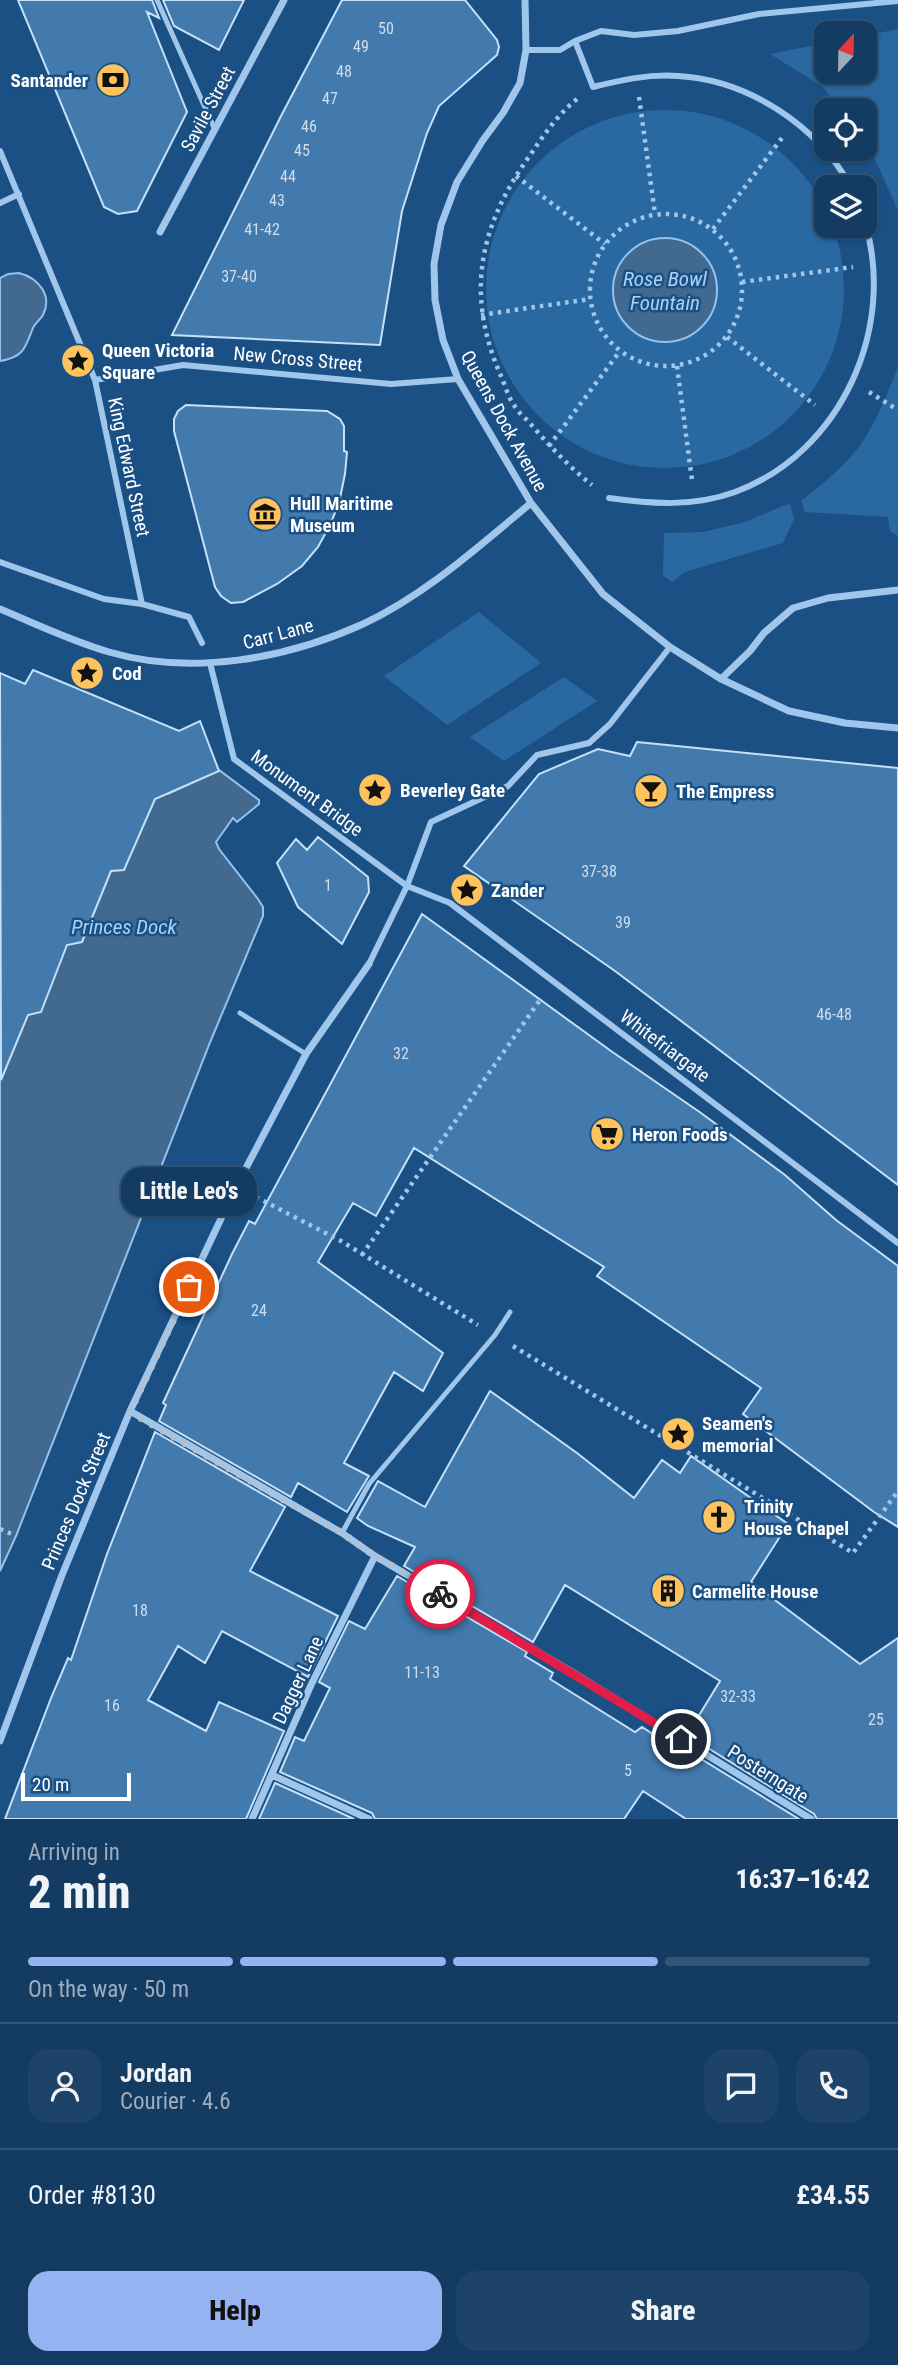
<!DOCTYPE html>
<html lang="en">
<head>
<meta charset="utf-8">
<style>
	body { margin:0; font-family:"Roboto Condensed",sans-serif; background:#1d4369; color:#f1f3f6; height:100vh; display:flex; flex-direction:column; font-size:26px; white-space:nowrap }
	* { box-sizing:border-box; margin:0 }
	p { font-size:23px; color:#9dadbe }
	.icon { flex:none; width:38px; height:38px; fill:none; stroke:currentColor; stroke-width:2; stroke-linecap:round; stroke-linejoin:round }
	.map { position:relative; height:1819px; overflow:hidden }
	.panel { display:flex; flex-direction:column; background:#143c63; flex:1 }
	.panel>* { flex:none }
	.needle { width:46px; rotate:22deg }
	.controls { position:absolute; left:814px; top:21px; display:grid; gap:14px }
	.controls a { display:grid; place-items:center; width:63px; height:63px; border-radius:14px; background:#143c63; box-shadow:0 2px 5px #0004,0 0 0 2px #335678; font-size:35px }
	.scale { position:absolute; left:21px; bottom:18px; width:110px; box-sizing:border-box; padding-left:7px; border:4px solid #fff; border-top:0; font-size:19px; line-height:24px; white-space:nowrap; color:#fff; -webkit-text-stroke:5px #1a5084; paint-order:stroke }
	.pin { position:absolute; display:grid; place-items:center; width:60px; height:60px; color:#fff; margin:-30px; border:4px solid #fff; border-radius:50%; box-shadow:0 2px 7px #0007 }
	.courier { position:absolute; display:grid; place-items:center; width:70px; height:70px; margin:-35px; border:5px solid #e11d48; border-radius:50%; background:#fff; color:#222; box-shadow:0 2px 9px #0007 }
	.bubble { position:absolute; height:49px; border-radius:21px; background:#143c63; box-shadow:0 2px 5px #0004,0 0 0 2px #335678; font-size:23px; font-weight:800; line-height:49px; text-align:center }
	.overview em { font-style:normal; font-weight:800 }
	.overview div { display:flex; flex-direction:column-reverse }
	.overview { display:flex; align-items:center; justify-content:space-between; height:119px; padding:0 28px }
	h1 { font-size:46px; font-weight:800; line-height:52px }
	.bar { display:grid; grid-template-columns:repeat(4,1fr); gap:10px 7px; align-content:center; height:84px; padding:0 28px }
	.bar i { height:9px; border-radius:5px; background:#335678 }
	.bar .active { background:#95b2f1 }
	.bar p { grid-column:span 4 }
	.line { display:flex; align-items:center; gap:18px; padding:0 28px; border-top:2px solid #335678 }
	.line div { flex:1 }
	.round { display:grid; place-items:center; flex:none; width:74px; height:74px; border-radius:21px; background:#1d4369 }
	.button { display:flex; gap:14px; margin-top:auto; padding:14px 28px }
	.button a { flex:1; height:80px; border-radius:21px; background:#95b2f1; color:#111; font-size:28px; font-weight:800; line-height:80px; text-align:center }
	.button a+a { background:#1d4369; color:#f1f3f6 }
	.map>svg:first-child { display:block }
	.green { fill:#2968a1 }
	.water { fill:#426a90; stroke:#93c3ee; stroke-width:2 }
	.building { fill:#437aae; stroke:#c5e0f8; stroke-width:2 }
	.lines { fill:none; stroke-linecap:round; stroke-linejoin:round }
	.path { stroke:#a0c7eb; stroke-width:4.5; stroke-dasharray:3.5 5; stroke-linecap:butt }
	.service { stroke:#a0c7eb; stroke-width:5 }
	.pedestrian { stroke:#a0c7eb; stroke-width:6 }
	.minor { stroke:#a0c7eb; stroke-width:7 }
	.done { stroke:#afc2d4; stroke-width:7; stroke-dasharray:0 12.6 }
	.route { stroke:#e11d48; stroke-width:9 }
	.labels { text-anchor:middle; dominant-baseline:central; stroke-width:5; stroke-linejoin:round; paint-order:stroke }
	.number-label { font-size:16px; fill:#d0deeb }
	.poi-label { font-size:19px; font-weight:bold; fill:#fff; stroke:#1a5084; text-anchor:start }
	.street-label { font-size:19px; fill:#fff; stroke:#1a5084 }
	.water-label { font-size:21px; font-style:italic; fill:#abd1f3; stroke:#1a5084 }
</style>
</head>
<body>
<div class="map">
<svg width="898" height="1819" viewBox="0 0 898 1819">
	<rect width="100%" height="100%" fill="#1a5084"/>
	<path class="green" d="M898 29V210L878 166 865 143 864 110H841L823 87 770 54 826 43V72H864L865 36Z
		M486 289a179 179 0 1 1 358 0a179 179 0 1 1-358 0Z
		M898 367V536L890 531 888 517 805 512 801 501C823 483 847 465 863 441 878 419 888 391 898 367Z
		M790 503 794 519 783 543 685 572 672 582 663 576 664 533 703 532 745 522Z
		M479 612 541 663 447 725 384 676Z
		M564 677 597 701 504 761 470 737Z"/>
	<path class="water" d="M613 290a52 52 0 1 1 104 0a52 52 0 1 1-104 0Z
		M19 273C38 278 53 295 43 315 40 320 35 323 33 328 25 348 24 357 0 361V278L8 274Z
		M60 745 168 794 219 770 259 800V804L237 822 233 818 216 842 219 849 258 899 263 907V916L211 1040 16 1536 0 1571V873Z"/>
	<path class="building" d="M18 0H152L159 18 147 12 187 112 137 211 118 214 104 207Z
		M163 0H244L219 50 174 26Z
		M342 0H465L497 40 499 47 497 55 439 106 427 133 402 211 380 345 172 335 281 116Z
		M186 405 327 411 340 419 344 426V451L347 452 345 474 339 503 330 525 318 547 302 566 277 584 243 602 231 603 221 596 215 587 174 431V419L178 411Z
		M33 670 179 731 200 721 219 771 155 799 124 870 111 871 82 942 67 945 41 1012 28 1015 1 1080 0 673 25 684Z
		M637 742 898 768V1185L615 971 464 866 539 774 598 749 630 756Z
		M318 837 368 877 369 892 342 944 298 907 277 863 296 839 307 850Z
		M422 914 611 1051 701 1113 785 1175 836 1220 898 1266V1527L874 1512 743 1414 761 1388 597 1276 604 1267 414 1148 376 1216 353 1203 318 1262 443 1353 423 1391 394 1372 344 1463 369 1476 347 1512 298 1483 291 1497 159 1421 166 1405 163 1403 232 1254 249 1221 255 1224Z
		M490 1391 577 1453 634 1498 662 1460 680 1473 691 1456 788 1524 751 1582 860 1664 898 1638V1819H817L814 1814 687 1735 720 1681 565 1585 533 1642 404 1566 415 1547 368 1526 357 1518 378 1481 425 1507Z
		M155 1432 285 1507 250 1571 338 1616 308 1677 222 1631 205 1663 178 1646 148 1700 206 1731 219 1702 284 1731 246 1819H5L51 1698 68 1658 71 1660 107 1554Z
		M397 1576 527 1652 525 1656 553 1673 550 1679 635 1732 642 1727 677 1750 680 1746 799 1819H686L643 1791 624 1819H375L372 1813 280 1772 295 1737 304 1741 330 1688 319 1682 349 1621 365 1629Z
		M275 1783 354 1819H259Z"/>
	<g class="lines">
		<path class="path" d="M639 97 655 214
			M577 99C555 117 542 138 526 161 478 230 466 297 501 376 505 385 508 397 514 405 517 411 523 416 528 421 548 444 568 466 592 485
			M516 176 605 244
			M590 290a76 76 0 1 1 152 0a76 76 0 1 1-152 0Z
			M713 229 782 138
			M742 282 853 267
			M481 315 590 299
			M727 337 815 405
			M677 366 692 480
			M869 392 898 410
			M549 446 620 351
			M256 1197 341 1241 478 1325
			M362 1255 542 997
			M513 1346 853 1553 898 1491
			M0 1529 16 1536"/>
		<path class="service" d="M157 0 215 130
			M240 1013 306 1054
			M342 1533 369 1484 495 1335 510 1312"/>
		<path class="pedestrian" d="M575 41 593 87C621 80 648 74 678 76 748 80 817 125 851 187
			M526 50H560L575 41 601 31 634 35 678 31 759 14 898 1
			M0 151 95 380 142 604 189 617 202 643
			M0 203 19 194
			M95 380 183 365 391 384 458 379
			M609 498C652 504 694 507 735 492 841 453 898 327 864 219
			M0 562 104 599 142 604
			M210 663 234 759 407 886 450 903 898 1243
			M369 964 407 886 431 822 508 786 537 755 589 743 610 724 670 647"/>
		<path class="minor" d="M525 0 526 50 520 83 503 113 483 140 457 182 441 225 434 264 435 300 443 340 458 379 531 503 603 594 670 647 721 679 789 711 845 723 898 728
			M160 232 284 0
			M0 609C36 624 71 641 109 652 191 676 286 659 363 624 425 595 478 547 531 503
			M721 679 750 651 764 633 793 608 828 598 898 590
			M130 1411 342 1533 375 1556 572 1672 811 1819
			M0 1741 62 1575 130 1411 236 1187 306 1054 369 964
			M272 1775 369 1819
			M252 1819 311 1685 375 1556"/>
	</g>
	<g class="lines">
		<path class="done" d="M189 1287 130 1412 342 1533 375 1556 440 1594"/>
		<path class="route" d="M440 1594 681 1739"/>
	</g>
	<defs>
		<g id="bank-disc" transform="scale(1.75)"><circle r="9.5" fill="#fec35c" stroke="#1a5084"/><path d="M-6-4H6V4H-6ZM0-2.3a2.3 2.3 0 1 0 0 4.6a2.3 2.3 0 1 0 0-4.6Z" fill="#111"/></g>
		<g id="sight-disc" transform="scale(1.75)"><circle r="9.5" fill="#fec35c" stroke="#1a5084"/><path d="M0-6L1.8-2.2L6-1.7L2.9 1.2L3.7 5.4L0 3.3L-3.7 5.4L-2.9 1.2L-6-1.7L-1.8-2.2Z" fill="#111"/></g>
		<g id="museum-disc" transform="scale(1.75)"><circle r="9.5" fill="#fec35c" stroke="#1a5084"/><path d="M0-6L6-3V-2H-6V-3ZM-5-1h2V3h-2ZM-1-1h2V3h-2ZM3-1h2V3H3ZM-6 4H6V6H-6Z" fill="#111"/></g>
		<g id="bar-disc" transform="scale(1.75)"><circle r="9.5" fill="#fec35c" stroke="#1a5084"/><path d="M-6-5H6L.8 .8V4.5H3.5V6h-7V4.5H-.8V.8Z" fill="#111"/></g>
		<g id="supermarket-disc" transform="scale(1.75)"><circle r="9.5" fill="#fec35c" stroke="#1a5084"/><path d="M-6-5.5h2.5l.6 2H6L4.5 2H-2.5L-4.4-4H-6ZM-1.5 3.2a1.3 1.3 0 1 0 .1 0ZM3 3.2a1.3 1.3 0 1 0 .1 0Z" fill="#111"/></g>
		<g id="church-disc" transform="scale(1.75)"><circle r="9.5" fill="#fec35c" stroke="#1a5084"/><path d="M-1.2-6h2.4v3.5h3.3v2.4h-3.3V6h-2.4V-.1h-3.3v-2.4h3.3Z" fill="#111"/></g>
		<g id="building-disc" transform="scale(1.75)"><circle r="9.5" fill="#fec35c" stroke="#1a5084"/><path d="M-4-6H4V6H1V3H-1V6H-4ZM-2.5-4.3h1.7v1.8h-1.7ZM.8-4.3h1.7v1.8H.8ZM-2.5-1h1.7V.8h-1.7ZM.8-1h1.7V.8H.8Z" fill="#111"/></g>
	</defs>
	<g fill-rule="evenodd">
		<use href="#bank-disc" x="113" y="80"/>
		<use href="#sight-disc" x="78" y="361"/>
		<use href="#museum-disc" x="265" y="514"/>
		<use href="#sight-disc" x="87" y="673"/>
		<use href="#sight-disc" x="375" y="790"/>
		<use href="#bar-disc" x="651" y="791"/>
		<use href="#sight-disc" x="467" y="890"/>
		<use href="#supermarket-disc" x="607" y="1134"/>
		<use href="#sight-disc" x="678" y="1434"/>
		<use href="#church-disc" x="719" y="1517"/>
		<use href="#building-disc" x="668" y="1591"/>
	</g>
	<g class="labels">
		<g class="number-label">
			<text x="386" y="28">50</text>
			<text x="361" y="46">49</text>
			<text x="344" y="71">48</text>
			<text x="330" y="98">47</text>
			<text x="309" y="126">46</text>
			<text x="302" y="150">45</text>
			<text x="288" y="176">44</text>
			<text x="277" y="200">43</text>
			<text x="262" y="229">41-42</text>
			<text x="239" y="276">37-40</text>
			<text x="599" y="871">37-38</text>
			<text x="328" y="885">1</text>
			<text x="623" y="922">39</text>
			<text x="834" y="1014">46-48</text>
			<text x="401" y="1053">32</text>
			<text x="259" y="1310">24</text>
			<text x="140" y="1610">18</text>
			<text x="422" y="1672">11-13</text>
			<text x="738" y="1696">32-33</text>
			<text x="112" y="1705">16</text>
			<text x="876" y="1719">25</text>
			<text x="628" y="1770">5</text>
		</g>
		<g class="poi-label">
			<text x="88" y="80" text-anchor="end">Santander</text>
			<text x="102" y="350">Queen Victoria<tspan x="102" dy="22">Square</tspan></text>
			<text x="290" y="503">Hull Maritime<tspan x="290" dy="22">Museum</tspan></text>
			<text x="112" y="673">Cod</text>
			<text x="400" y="790">Beverley Gate</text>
			<text x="676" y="791">The Empress</text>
			<text x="491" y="890">Zander</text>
			<text x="632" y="1134">Heron Foods</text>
			<text x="702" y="1423">Seamen's<tspan x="702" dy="22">memorial</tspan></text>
			<text x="744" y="1506">Trinity<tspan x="744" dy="22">House Chapel</tspan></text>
			<text x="692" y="1591">Carmelite House</text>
		</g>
		<g class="street-label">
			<text transform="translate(208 109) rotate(-62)">Savile Street</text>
			<text transform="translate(298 359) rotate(5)">New Cross Street</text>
			<text transform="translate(504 421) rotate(61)">Queens Dock Avenue</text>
			<text transform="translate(129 467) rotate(78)">King Edward Street</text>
			<text transform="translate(278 634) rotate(-15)">Carr Lane</text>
			<text transform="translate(307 793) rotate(36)">Monument Bridge</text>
			<text transform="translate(665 1046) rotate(37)">Whitefriargate</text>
			<text transform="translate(76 1501) rotate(-67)">Princes Dock Street</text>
			<text transform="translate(298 1680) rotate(-65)">Dagger Lane</text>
			<text transform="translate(768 1774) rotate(32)">Posterngate</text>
		</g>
		<g class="water-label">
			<text x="665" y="279">Rose Bowl<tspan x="665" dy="24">Fountain</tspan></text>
			<text x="124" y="927">Princes Dock</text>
		</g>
	</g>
</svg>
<div class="controls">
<a><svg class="needle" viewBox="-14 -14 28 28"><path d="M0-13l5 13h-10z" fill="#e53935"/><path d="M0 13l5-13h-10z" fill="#9dadbe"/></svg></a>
<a><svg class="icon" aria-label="locate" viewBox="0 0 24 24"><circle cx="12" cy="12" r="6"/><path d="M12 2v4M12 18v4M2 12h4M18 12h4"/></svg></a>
<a><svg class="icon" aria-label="layers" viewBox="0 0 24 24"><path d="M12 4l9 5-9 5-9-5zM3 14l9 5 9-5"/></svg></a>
</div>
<div class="scale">20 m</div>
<div class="pin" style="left:189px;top:1287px;background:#ea580c"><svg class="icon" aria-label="bag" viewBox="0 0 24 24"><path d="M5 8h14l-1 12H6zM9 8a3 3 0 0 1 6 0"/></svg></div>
<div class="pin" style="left:681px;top:1739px;background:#1f2937"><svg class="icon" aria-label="home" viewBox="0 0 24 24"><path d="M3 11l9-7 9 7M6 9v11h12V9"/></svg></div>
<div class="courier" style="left:440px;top:1594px"><svg class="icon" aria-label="bike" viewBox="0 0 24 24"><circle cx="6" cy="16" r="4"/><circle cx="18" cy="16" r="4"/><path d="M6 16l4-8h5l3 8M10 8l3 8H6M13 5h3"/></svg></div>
<div class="bubble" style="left:121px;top:1167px;width:136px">Little Leo's</div>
</div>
<section class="panel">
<div class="overview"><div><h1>2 min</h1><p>Arriving in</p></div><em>16:37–16:42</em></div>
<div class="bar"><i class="active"></i><i class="active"></i><i class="active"></i><i></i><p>On the way · 50 m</p></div>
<div class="line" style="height:126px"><a class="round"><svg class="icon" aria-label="person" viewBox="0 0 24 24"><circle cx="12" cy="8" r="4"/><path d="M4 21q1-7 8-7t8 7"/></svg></a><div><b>Jordan</b><p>Courier · 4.6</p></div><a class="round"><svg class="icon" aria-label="chat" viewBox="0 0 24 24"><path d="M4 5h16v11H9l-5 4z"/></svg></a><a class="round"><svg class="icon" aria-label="phone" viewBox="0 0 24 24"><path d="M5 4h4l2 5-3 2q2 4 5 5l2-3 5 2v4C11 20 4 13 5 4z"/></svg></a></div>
<div class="line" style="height:91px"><div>Order #8130</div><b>£34.55</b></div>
<div class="button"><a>Help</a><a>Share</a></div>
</section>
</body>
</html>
